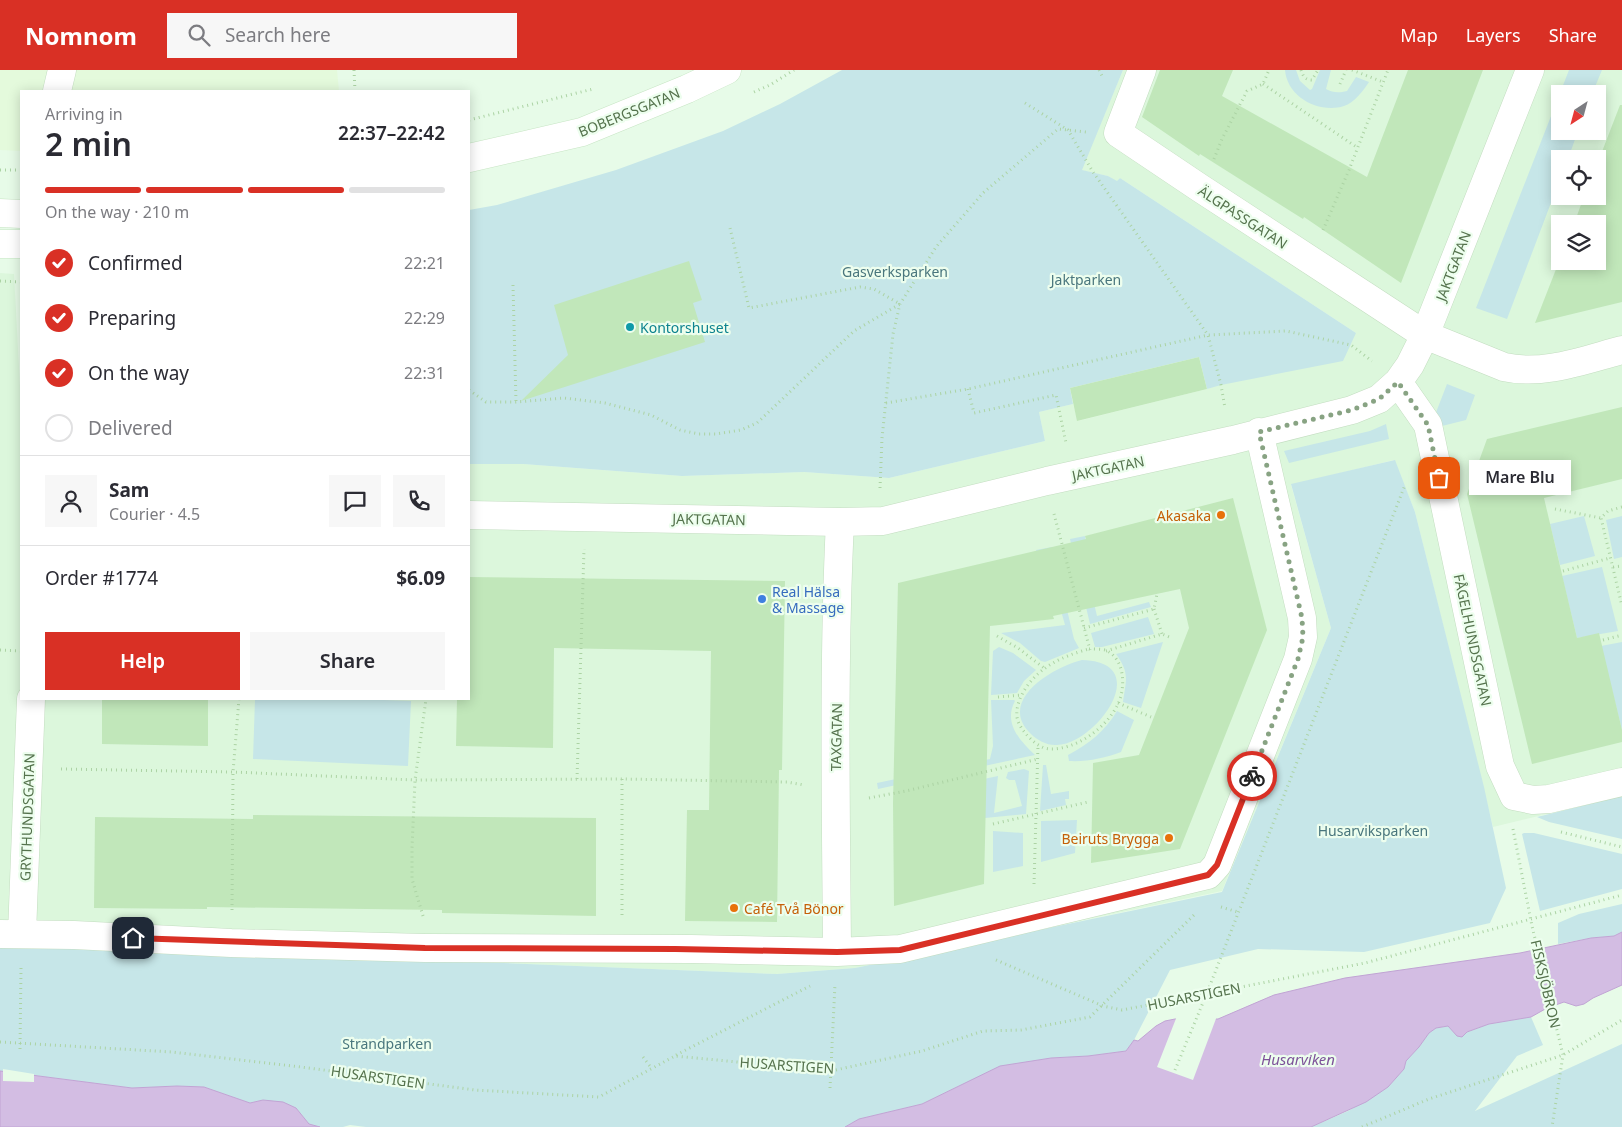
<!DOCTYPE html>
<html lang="en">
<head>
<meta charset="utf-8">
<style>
	body { margin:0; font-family:"Noto Sans",sans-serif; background:#f7f7f7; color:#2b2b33; height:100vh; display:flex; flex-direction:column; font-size:19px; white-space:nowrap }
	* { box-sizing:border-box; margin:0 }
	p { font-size:16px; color:#7c7c81 }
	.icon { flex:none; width:28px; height:28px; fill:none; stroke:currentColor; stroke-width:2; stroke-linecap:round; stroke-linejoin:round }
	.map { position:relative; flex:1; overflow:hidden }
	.details { position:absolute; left:20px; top:20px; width:450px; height:610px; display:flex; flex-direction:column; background:#fff; border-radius:0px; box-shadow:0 2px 12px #0003 }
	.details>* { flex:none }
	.needle { width:32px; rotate:216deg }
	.controls { position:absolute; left:1551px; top:15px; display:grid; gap:10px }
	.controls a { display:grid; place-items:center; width:55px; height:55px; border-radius:0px; background:#fff; box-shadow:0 2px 12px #0003; font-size:25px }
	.pin { position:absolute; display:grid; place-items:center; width:42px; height:42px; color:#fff; margin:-21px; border-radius:10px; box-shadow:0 2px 8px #0006 }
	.courier { position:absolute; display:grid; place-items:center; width:50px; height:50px; margin:-25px; border:4px solid #d93025; border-radius:50%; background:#fff; color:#222; box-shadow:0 1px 6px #0007 }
	.bubble { position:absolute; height:35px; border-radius:0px; background:#fff; box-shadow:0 2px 12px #0003; font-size:16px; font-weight:600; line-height:35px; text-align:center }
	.summary em { font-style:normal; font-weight:600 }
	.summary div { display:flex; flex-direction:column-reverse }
	.summary { display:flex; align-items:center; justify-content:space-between; height:85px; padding:0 25px }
	h1 { font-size:32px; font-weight:600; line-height:38px }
	.bar { display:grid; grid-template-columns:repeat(4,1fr); gap:8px 5px; align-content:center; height:60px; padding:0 25px }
	.bar i { height:6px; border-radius:4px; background:#e1e1e2 }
	.bar .current { background:#d93025 }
	.bar p { grid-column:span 4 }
	.line { display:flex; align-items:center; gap:12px; padding:0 25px; border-top:1px solid #e1e1e2 }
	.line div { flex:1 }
	.round { display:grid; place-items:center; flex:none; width:52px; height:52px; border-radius:0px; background:#f7f7f7 }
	ol { padding:0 25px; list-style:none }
	li { display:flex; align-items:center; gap:15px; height:55px }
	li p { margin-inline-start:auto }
	li .icon { padding:5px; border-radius:50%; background:#d93025; color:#fff; stroke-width:4 }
	li:last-child { color:#7c7c81 }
	li i { width:28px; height:28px; border:2px solid #e1e1e2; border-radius:50% }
	.action { display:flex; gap:10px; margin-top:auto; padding:10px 25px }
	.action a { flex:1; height:58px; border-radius:0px; background:#d93025; color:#fff; font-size:20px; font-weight:600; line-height:58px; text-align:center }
	.action a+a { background:#f7f7f7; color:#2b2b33 }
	header { display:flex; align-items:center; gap:30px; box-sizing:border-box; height:70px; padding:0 25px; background:#d93025; color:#fff }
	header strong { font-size:24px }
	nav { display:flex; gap:28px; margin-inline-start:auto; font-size:18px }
	.search { width:350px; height:45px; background:#f7f7f7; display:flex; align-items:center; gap:12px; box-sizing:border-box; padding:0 18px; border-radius:0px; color:#7c7c81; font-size:19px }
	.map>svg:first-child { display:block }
	.residential { fill:#dcf7dc; fill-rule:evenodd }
	.commercial { fill:#e4fadc }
	.green { fill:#c6e6e8 }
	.water { fill:#d3bde3; stroke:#c1a4d4 }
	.pier { fill:#e7fbe8 }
	.building { fill:#c1e7ba }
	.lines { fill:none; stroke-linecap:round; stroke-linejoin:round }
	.street-casing { stroke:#c3ddc0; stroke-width:29 }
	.secondary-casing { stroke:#c7e5c4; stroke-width:29 }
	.path { stroke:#acd3a4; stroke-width:3; stroke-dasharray:1 4; stroke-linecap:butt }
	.street { stroke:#fff; stroke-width:28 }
	.secondary { stroke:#fff; stroke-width:28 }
	.done { stroke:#88a383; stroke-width:5; stroke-dasharray:0 9 }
	.route { stroke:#d93025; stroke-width:6 }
	.culture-dot { fill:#0f9aa8; stroke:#edfeee; stroke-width:2 }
	.food-dot { fill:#e8710a; stroke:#edfeee; stroke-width:2 }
	.shop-dot { fill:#3f7fe0; stroke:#edfeee; stroke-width:2 }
	.labels { text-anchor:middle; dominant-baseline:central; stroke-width:4.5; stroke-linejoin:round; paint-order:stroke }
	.street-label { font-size:14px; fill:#55734d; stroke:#edfeee }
	.park-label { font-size:14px; fill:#49767d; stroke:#edfeee }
	.culture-label { font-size:14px; fill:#0d838f; stroke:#edfeee; text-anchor:start }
	.food-label { font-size:14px; fill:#c56008; stroke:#edfeee; text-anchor:end }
	.shop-label { font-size:14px; fill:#366cbe; stroke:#edfeee; text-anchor:start }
	.water-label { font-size:15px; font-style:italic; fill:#7d5299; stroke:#edfeee }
</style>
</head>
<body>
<header>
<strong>Nomnom</strong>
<div class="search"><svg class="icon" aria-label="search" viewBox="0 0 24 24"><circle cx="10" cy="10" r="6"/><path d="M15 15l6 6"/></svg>Search here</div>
<nav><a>Map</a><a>Layers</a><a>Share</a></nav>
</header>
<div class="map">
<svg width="1622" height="1057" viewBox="0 0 1622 1057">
	<rect width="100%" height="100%" fill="#e7fbe8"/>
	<path class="residential" d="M1123 0H1622V726L1493 757 1415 442 1394 390 1291 415 1331 558 1222 821 855 898 777 904 0 873V203L14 204 21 335V629H469V394H523L682 406 804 402 889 408 1045 371 1039 342 1073 334 1078 351 1207 319 1356 263 1120 108 1117 112 1108 106 1081 100ZM1560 24H1598V61H1560ZM1560 89H1598V126H1560ZM1560 154H1598V191H1560Z"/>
	<path class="commercial" d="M0 0H337L339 21H21V81L0 80Z"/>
	<path class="green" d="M842 0H1123L1082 100 1108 106 1117 111 1120 108 1356 263 1343 291 1221 315 1207 319 1199 287 1070 318 1073 334 1039 342 1045 371 889 408 804 402 682 406 523 394H469V140L497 135 616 100 723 61 780 34Z
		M1285 0H1296L1300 11 1310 20 1312 19 1320 0H1331L1326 19C1333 23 1339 23 1347 21L1356 7 1369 12C1363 21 1354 33 1344 36 1319 44 1287 27 1285 0Z
		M1569 0H1602L1592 24H1560V61H1578L1568 89H1560V109L1507 249 1476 238Z
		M1447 314 1475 325 1466 350 1438 357 1435 345Z
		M1386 354 1389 369 1289 393 1284 381 1370 361Z
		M1395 390 1415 442 1484 717 1506 818 1490 853 1364 882 1258 879 1170 900 1134 970 1126 981 1088 986 1051 988 961 1015 922 1034 859 1049 845 1057H366L350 1055 343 1057H320L309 1054 296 1038 263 1030 250 1033 204 1017 177 1016 132 1018 0 1001V873L777 904 855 898 1222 822 1331 558 1291 414Z
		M1584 446 1595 486 1560 495 1550 454Z
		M1622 446V487L1614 489 1606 450Z
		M1085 466 1086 471 1080 474 1097 546 1149 532 1151 537 1090 554 1070 469Z
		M1052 477 1074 569 1079 578 1045 592 1041 591 1020 573 1001 563 1065 555 1046 487 1039 488 1036 480Z
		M1602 497 1618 561 1577 568 1562 506Z
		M1148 547 1154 564 1102 577H1095L1091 563Z
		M1163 572 1141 638 1123 632C1126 610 1130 603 1116 584Z
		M1622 572V660L1601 576Z
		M999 577 1013 583 1036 600 1024 611 1017 623 991 625 993 581Z
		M1082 590C1157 592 1094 677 1055 675 1046 675 1037 670 1031 664 996 631 1053 597 1082 590Z
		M255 629H356L411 631 408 696 253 689Z
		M991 630H1014L1015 631C1003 653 1020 671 1035 685L878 719 877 713 990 689 993 676Z
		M1117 641 1134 650 1121 682C1105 688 1087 692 1069 691L1068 685C1089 674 1105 661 1117 641Z
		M1043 695H1046L1051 724 1069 721V729H1065L1066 735 1040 741Z
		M1024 699 1029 701 1026 744 985 748 979 710 998 706 994 743 1022 736 1015 710H1009L1006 708 1008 702Z
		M1622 726V769L1549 752 1537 747Z
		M1077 750 1075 783 1041 792V751Z
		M993 761 1023 763V796L993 802Z
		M1524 763H1534L1622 784V819L1540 841 1522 764Z
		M1622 834V862L1614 866 1591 868 1558 874V853L1579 844Z
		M1531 947 1543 975 1517 986 1475 1041 1622 974V1057H1311L1348 1041 1388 1017 1404 999 1406 991 1419 977 1429 963 1436 958 1448 956 1457 966 1489 954Z"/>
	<path class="water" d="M1622 862V915L1593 928 1584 934 1576 936 1564 932 1547 938 1531 947 1489 954 1467 962 1462 967 1457 966 1448 956 1436 958 1429 963 1419 977 1406 991 1404 999 1388 1017 1366 1032 1311 1057H845L859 1049 922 1034 1000 996 1051 988 1088 986 1126 981 1134 970 1138 971 1156 956 1165 951 1175 949H1218L1274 925 1345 908 1520 883 1591 868 1614 866Z
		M0 1001 132 1018 177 1016 204 1017 250 1033 263 1030 283 1032 296 1038 309 1054 320 1057H0Z"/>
	<path class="pier" d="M1177 946H1217L1193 1010 1157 997Z
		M3 999 34 1004V1012L3 1011Z"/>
	<path class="building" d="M1160 0H1233L1222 26 1367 107 1408 0H1483L1401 213 1304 147 1303 149 1200 84 1199 86 1142 47Z
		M1620 35H1622V232L1535 253 1560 189V191H1598V154H1574L1584 126H1598V92Z
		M689 191 702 230 693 233 705 272 521 331 568 285 554 235Z
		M1199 287 1207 319 1077 351 1070 318Z
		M1622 337V409L1544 428 1577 568 1599 563 1622 660V672L1532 694 1467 424 1487 369Z
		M1233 428 1267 560 1180 779 1091 793 1093 693 1139 685 1189 558 1180 519 1053 546 1054 549 990 556 984 814 894 836 893 733 898 513 1086 469 1085 466Z
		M469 507 785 511 782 700H779L777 852 685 851 687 740H709L711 581 554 578 553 678 456 676 457 629H469Z
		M102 629H208V676L102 674Z
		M253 745 596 748V846L442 843V840L207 837V839L94 838 95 747 253 749Z"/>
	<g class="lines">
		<g class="street-casing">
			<path id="street" d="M1142 0 1118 63 1200 118 1425 265 1504 297C1543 306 1584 290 1622 280
				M57 21 62 0
				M1398 312 1428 355 1500 696 1514 726 1533 730 1549 729 1622 712
				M469 445 840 452 883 451 1047 411 1233 370 1352 340 1379 329 1398 312 1410 295 1425 265 1530 0
				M0 864 74 865 231 873 425 878 691 879 837 882 900 879 1208 805 1217 795 1221 785 1298 589 1303 567 1302 548 1259 362
				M22 864 31 629
				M837 882C836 739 833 595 840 452"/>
		</g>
		<g class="secondary-casing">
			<path id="secondary" d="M469 88 582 62 687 19 727 0
				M0 143 21 144
				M0 174H21"/>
		</g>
		<path class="path" d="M354 0 355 21
			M1099 0 1103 8
			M1301 0C1303 6 1305 10 1312 10L1318 0
			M1352 0 1383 12
			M1263 14 1358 78
			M1340 14 1346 0
			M754 22 770 15 794 0
			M1025 33 1068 60 1093 102 1208 265 1221 315 1225 338
			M469 50 593 19
			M1214 89 1222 69 1247 21 1263 14 1269 0
			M0 100H21
			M1323 160 1349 100 1388 0
			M0 211 21 212
			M513 215 516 332
			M968 319 974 343 1056 325 1066 373
			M469 320 486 332H516L564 328 605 333 651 345 680 360 699 364H716L741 360 757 353 854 261 900 234 874 219 860 217 749 238 730 158
			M886 333 968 319 1208 265 1286 261 1351 275 1372 291
			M880 418 882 368 893 264 900 234 936 177 983 123 1058 59 1086 62
			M1622 437 1608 441 1601 448 1622 536
			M1555 439 1601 448
			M1054 444 1090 580
			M1613 497 1622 496
			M1563 501 1610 488
			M1154 539 1162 564
			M1084 558 1154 539 1157 524
			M997 566 1018 578 1044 598
			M1603 570 1622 565
			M1089 579C1094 579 1100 579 1105 580 1125 588 1126 617 1118 634 1107 657 1078 679 1051 679 1041 679 1032 671 1026 664 1022 659 1018 654 1017 647 1015 629 1030 609 1044 599 1057 589 1074 583 1089 579Z
			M0 580 21 581
			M1106 581 1162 564 1172 568
			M998 627 1022 625
			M1118 633 1151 647
			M61 699 233 702 415 710 622 709 787 712 804 715
			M577 709 584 479
			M622 709V847
			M869 728 906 721 1038 689
			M993 754 1088 732
			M1513 759 1532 856 1563 985 1552 1057
			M1561 762 1622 777
			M1034 814 1038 675
			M1221 837 1238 842
			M232 840 233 702 239 629
			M423 846 412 809V778L415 710 426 629
			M996 890 1103 936 1122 940 1365 893 1622 825
			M0 972 172 982 301 997 475 1020 599 1027 675 986 831 1001 922 981 983 961 1021 960 1090 947 1195 844
			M20 979 21 897
			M676 985 810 916
			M643 987 652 999
			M1175 1000 1207 923 1405 415
			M830 1018 835 914
			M1362 1057 1429 1029 1563 985 1622 950"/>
		<use href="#street" class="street"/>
		<use href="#secondary" class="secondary"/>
	</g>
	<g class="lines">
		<path class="done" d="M1252 706 1298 589 1303 567 1302 548 1259 362 1352 340 1379 329 1398 312 1428 355 1439 408"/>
		<path class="route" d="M133 868 425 878 675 879 837 882 900 880 1208 805 1217 795 1252 706"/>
	</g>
	<circle class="culture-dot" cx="630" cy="257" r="5"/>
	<g class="food-dot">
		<circle cx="1221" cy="445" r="5"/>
		<circle cx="1169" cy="768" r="5"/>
		<circle cx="734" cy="838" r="5"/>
	</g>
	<circle class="shop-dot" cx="762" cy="529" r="5"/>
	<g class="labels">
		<g class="street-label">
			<text transform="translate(629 42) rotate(-22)">BOBERGSGATAN</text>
			<text transform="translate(1243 147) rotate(33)">ÄLGPASSGATAN</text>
			<text transform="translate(1453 196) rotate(-69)">JAKTGATAN</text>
			<text transform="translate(1108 398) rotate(-12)">JAKTGATAN</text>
			<text transform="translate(709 449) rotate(1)">JAKTGATAN</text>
			<text transform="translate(1473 570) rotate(78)">FÅGELHUNDSGATAN</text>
			<text transform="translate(836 667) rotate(-89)">TAXGATAN</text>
			<text transform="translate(27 747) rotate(-88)">GRYTHUNDSGATAN</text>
			<text transform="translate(1546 914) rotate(77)">FISKSJÖBRON</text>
			<text transform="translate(1194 926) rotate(-11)">HUSARSTIGEN</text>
			<text transform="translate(787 995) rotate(4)">HUSARSTIGEN</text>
			<text transform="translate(378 1007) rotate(8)">HUSARSTIGEN</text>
		</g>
		<g class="park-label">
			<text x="895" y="201">Gasverksparken</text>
			<text x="1086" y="209">Jaktparken</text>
			<text x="1373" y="760">Husarviksparken</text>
			<text x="387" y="973">Strandparken</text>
		</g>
		<g class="culture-label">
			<text x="640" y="257">Kontorshuset</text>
		</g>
		<g class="food-label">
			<text x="1211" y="445">Akasaka</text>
			<text x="1159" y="768">Beiruts Brygga</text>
			<text x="744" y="838" text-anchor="start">Café Två Bönor</text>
		</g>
		<g class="shop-label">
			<text x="772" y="521">Real Hälsa<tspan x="772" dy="16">&amp; Massage</tspan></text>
		</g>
		<g class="water-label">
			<text x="1298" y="989">Husarviken</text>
		</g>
	</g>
</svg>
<div class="controls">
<a><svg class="needle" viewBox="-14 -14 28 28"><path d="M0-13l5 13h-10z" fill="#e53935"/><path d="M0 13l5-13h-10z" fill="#7c7c81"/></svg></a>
<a><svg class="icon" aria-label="locate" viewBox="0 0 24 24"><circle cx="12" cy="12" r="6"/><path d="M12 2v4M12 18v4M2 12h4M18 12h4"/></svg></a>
<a><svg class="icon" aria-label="layers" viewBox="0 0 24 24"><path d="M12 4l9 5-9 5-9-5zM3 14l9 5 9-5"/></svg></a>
</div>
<div class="pin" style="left:1439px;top:408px;background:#ea580c"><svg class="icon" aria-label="bag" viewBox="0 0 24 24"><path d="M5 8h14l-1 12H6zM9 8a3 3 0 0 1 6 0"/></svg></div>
<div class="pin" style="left:133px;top:868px;background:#1f2937"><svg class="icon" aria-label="home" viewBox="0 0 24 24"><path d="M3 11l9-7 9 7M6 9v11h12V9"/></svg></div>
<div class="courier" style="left:1252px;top:706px"><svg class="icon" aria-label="bike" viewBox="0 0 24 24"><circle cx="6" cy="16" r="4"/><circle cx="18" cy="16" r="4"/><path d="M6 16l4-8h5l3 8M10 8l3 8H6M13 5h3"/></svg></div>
<div class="bubble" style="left:1469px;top:390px;width:102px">Mare Blu</div>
<section class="details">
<div class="summary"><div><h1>2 min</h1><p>Arriving in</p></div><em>22:37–22:42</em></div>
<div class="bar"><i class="current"></i><i class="current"></i><i class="current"></i><i></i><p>On the way · 210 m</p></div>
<ol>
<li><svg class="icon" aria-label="check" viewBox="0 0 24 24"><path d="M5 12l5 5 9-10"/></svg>Confirmed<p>22:21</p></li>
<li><svg class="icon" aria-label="check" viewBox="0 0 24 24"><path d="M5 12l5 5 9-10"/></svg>Preparing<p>22:29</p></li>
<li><svg class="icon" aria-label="check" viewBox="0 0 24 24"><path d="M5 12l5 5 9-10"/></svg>On the way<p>22:31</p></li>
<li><i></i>Delivered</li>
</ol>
<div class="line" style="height:90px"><a class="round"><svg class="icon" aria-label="person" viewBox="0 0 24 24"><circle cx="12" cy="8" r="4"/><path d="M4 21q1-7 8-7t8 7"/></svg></a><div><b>Sam</b><p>Courier · 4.5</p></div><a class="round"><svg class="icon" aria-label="chat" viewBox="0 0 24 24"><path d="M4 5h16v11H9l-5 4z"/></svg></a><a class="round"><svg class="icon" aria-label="phone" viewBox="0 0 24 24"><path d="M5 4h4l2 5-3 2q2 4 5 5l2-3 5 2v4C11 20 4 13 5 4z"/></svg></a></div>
<div class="line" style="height:65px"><div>Order #1774</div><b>$6.09</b></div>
<div class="action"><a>Help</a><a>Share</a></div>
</section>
</div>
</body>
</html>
